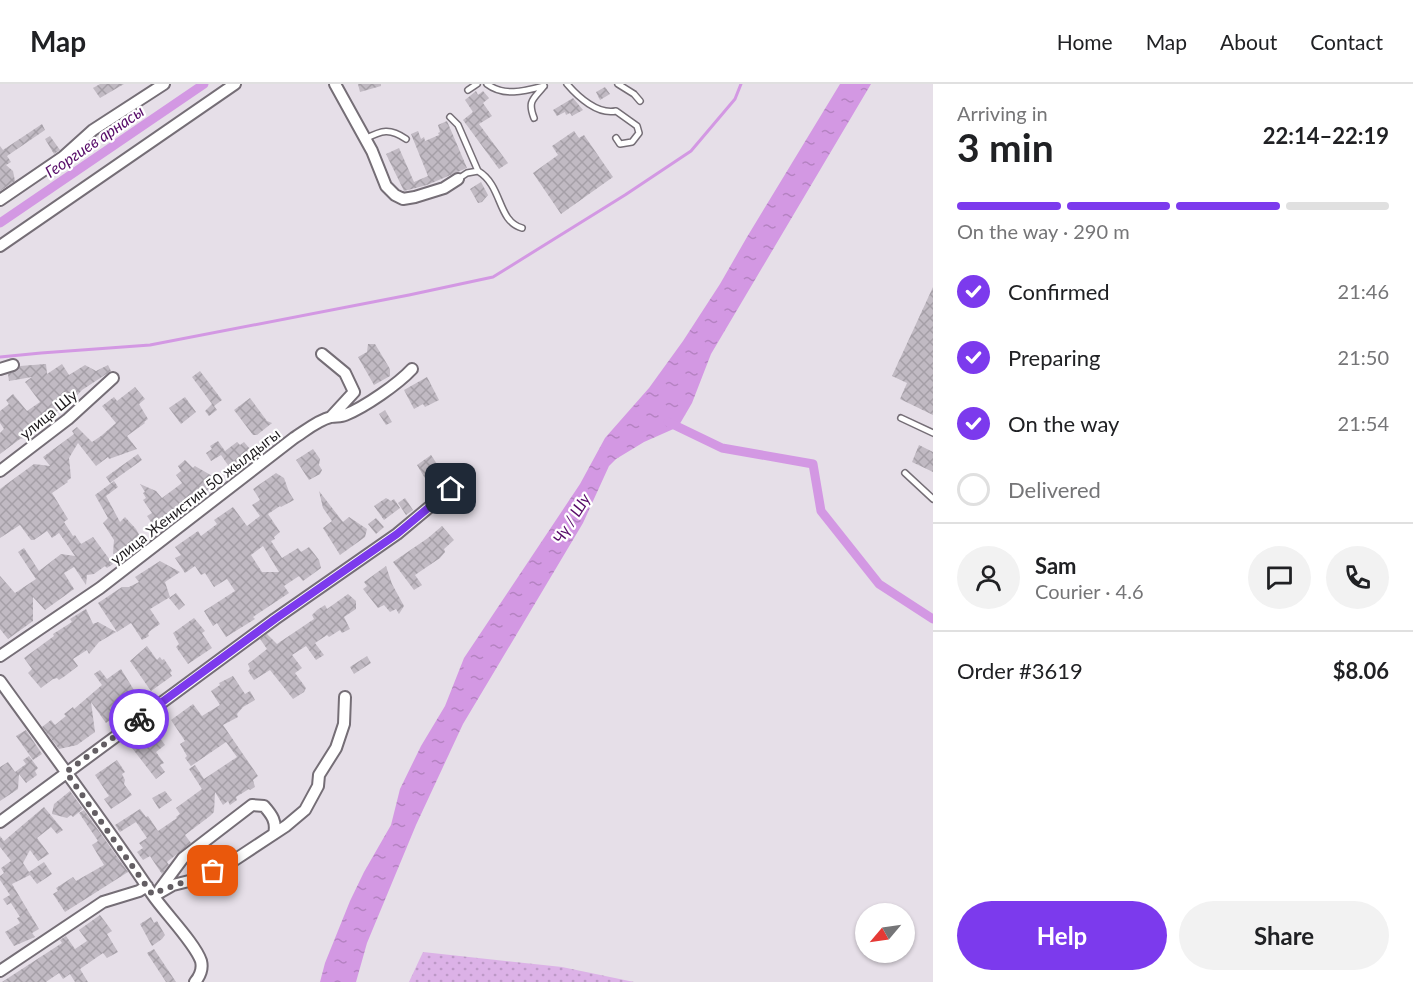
<!DOCTYPE html>
<html lang="en">
<head>
<meta charset="utf-8">
<style>
	body { margin:0; font-family:Lato,sans-serif; background:#f2f2f2; color:#202124; height:100vh; display:flex; flex-direction:column; font-size:22px; white-space:nowrap }
	* { box-sizing:border-box; margin:0 }
	p { font-size:20px; color:#757577 }
	.icon { flex:none; width:33px; height:33px; fill:none; stroke:currentColor; stroke-width:2; stroke-linecap:round; stroke-linejoin:round }
	.map { position:relative; flex:1; overflow:hidden }
	.drawer { display:flex; flex-direction:column; background:#fff; width:480px }
	.drawer>* { flex:none }
	.needle { width:39px; rotate:241deg }
	.tools { position:absolute; left:855px; top:819px; display:grid; gap:12px }
	.tools a { display:grid; place-items:center; width:60px; height:60px; border-radius:50%; background:#fff; box-shadow:0 2px 4px #0004; font-size:30px }
	.pin { position:absolute; display:grid; place-items:center; width:51px; height:51px; color:#fff; margin:-26px; border-radius:12px; box-shadow:0 3px 9px #0006 }
	.courier { position:absolute; display:grid; place-items:center; width:60px; height:60px; margin:-30px; border:4px solid #7c3aed; border-radius:50%; background:#fff; color:#222; box-shadow:0 2px 8px #0007 }
	.summary em { font-style:normal; font-weight:700 }
	.summary div { display:flex; flex-direction:column-reverse }
	.summary { display:flex; align-items:center; justify-content:space-between; height:102px; padding:0 24px }
	h1 { font-size:39px; font-weight:700; line-height:45px }
	.bar { display:grid; grid-template-columns:repeat(4,1fr); gap:9px 6px; align-content:center; height:72px; padding:0 24px }
	.bar i { height:8px; border-radius:4px; background:#e0e0e0 }
	.bar .selected { background:#7c3aed }
	.bar p { grid-column:span 4 }
	.line { display:flex; align-items:center; gap:15px; padding:0 24px; border-top:2px solid #e0e0e0 }
	.line div { flex:1 }
	.round { display:grid; place-items:center; flex:none; width:63px; height:63px; border-radius:32px; background:#f2f2f2 }
	ol { padding:0 24px; list-style:none }
	li { display:flex; align-items:center; gap:18px; height:66px }
	li p { margin-inline-start:auto }
	li .icon { padding:6px; border-radius:50%; background:#7c3aed; color:#fff; stroke-width:4 }
	li:last-child { color:#757577 }
	li i { width:33px; height:33px; border:3px solid #e0e0e0; border-radius:50% }
	.primary-button { display:flex; gap:12px; margin-top:auto; padding:12px 24px }
	.primary-button a { flex:1; height:69px; border-radius:36px; background:#7c3aed; color:#fff; font-size:24px; font-weight:700; line-height:69px; text-align:center }
	.primary-button a+a { background:#f2f2f2; color:#202124 }
	header { display:flex; align-items:center; gap:36px; box-sizing:border-box; height:84px; padding:0 30px; background:#fff; border-bottom:2px solid #e0e0e0 }
	header strong { font-size:28px }
	nav { display:flex; gap:33px; margin-inline-start:auto; font-size:21px }
	main { display:flex; flex:1; min-height:0 }
	.map>svg:first-child { display:block }
	.grass { fill:url(#grass-dots) }
	.water { fill:url(#water-ripples) }
	.lines { fill:none; stroke-linecap:round; stroke-linejoin:round }
	.stream { stroke:#d398e3; stroke-width:3 }
	.canal { stroke:#d398e3; stroke-width:9 }
	.building { fill:url(#building-cross-hatch); fill-rule:evenodd }
	.lane-casing { stroke:#756e76; stroke-width:8 }
	.street-casing { stroke:#756e76; stroke-width:14 }
	.lane { stroke:#fff; stroke-width:5 }
	.street { stroke:#fff; stroke-width:10 }
	.done { stroke:#635e63; stroke-width:6; stroke-dasharray:0 10.8 }
	.route { stroke:#7c3aed; stroke-width:8 }
	.labels { text-anchor:middle; dominant-baseline:central; stroke-width:4.5; stroke-linejoin:round; paint-order:stroke }
	.street-label { font-size:15px; fill:#1c191c; stroke:#fff }
	.water-label { font-size:16px; font-style:italic; fill:#570b68; stroke:#fff }
</style>
</head>
<body>
<header>
<strong>Map</strong>
<nav><a>Home</a><a>Map</a><a>About</a><a>Contact</a></nav>
</header>
<main>
<div class="map">
<svg width="933" height="898" viewBox="0 0 933 898">
	<defs>
		<pattern id="grass-dots" width="8" height="8" patternUnits="userSpaceOnUse" patternTransform="scale(1.5)"><rect width="8" height="8" fill="#dcb2e7"/><path d="M2 2h.1M6 6h.1" fill="none" stroke="#bc98c6" stroke-width="1.8" stroke-linecap="round"/></pattern>
		<pattern id="water-ripples" width="26" height="14" patternUnits="userSpaceOnUse" patternTransform="scale(1.5)"><rect width="26" height="14" fill="#d398e3"/><path d="M2 4q2-2 4 0t4 0M15 11q2-2 4 0t4 0" fill="none" stroke="#b582c2"/></pattern>
		<pattern id="building-cross-hatch" width="8" height="8" patternUnits="userSpaceOnUse" patternTransform="scale(1.5)"><rect width="8" height="8" fill="#c1bac3"/><path d="M0 0l8 8M0 8l8-8" fill="none" stroke="#a59fa7"/></pattern>
	</defs>
	<rect width="100%" height="100%" fill="#e6dfe8"/>
	<path class="grass" d="M423 868 562 883 634 898H409Z"/>
	<path class="water" d="M840 0H871L711 270 692 319 678 343 644 358 616 375 609 382 583 439 463 640 416 741 367 859 356 898H320L325 879 350 817 364 788 391 741 400 705 421 662 445 622 464 574 580 400 605 354 649 304 683 257 720 200 747 153Z"/>
	<g class="lines">
		<path class="stream" d="M0 273 41 269 150 261 409 211 493 193 625 111 691 67 735 15 741 0"/>
		<path class="canal" d="M0 139 204 0
			M668 338 722 364 813 380 821 427 879 500 933 535"/>
	</g>
	<path class="building" d="M100 0H124L100 14 93 4Z
		M358 0H381V2L360 8Z
		M605 3 610 10 600 16 596 8Z
		M476 7 478 11 483 7 489 14 483 19 492 32 479 40 508 79 499 85 463 36 473 28 465 16Z
		M573 14 583 26 572 32 570 29 566 31 565 28 557 32 553 26Z
		M447 37 467 84 427 101 404 107 386 70 399 64 414 98 428 92 411 50 418 47 421 55 424 53 425 57 439 51 438 49 440 48 438 41Z
		M42 40 45 46 7 72 11 78 6 81 13 87 15 97 0 107V62L3 66Z
		M574 47 579 54 584 51 613 93 561 130 533 89 558 71 552 62Z
		M50 52 60 66 54 70 45 55Z
		M481 98 488 111 482 118 478 119 470 105Z
		M933 203V331L900 315 907 299 892 292Z
		M368 260H375L390 285V292L374 301 358 273 367 268Z
		M46 280 47 290 62 280 69 291 85 281 96 287 108 281 111 287 82 306 70 319 51 331 54 336 48 340 38 342 28 353 20 355 0 370V349L4 345 0 339V327L9 320 6 316 13 310 27 327 40 318 25 298 32 293 9 297 8 290 18 286 20 282Z
		M200 287 222 316 214 322 217 326 209 332 205 327 212 320 192 293Z
		M427 293 439 316 425 323 423 320 414 325 404 306Z
		M135 303 145 315 139 320 148 335 144 338 145 339 127 352 137 365 109 375 108 373 96 382 78 359 69 374 71 394 67 397 68 398 52 409 68 435 64 438 73 452 75 451 81 460 93 453 113 480 107 484 105 482 94 490 87 491 86 501 74 483 64 489 74 505 45 526 33 513V537L8 555 0 545V492L15 509 36 495 18 468 24 464 39 487 61 470 75 472 59 449 52 454 47 447 34 456H31L20 441 0 454V405L34 380 50 382 43 373 74 350 72 347 77 343 92 358 101 352 116 339 102 322 114 313 117 317Z
		M185 313 196 328 181 340 169 324Z
		M250 314 267 337 272 339 257 351H253L234 326Z
		M385 326 392 338 386 341 379 330Z
		M218 357 225 367 237 358 240 361 244 358 250 365 251 364 253 372 232 387 221 371 211 377 206 369 212 365 210 362Z
		M919 361 933 368V388L912 378Z
		M313 365 320 375 319 381 322 386 320 390 309 396 296 376Z
		M138 370 142 376 110 399 106 393Z
		M431 371 445 392 429 401 417 381Z
		M185 376 193 384 195 382 214 393 216 401 155 444 147 432 152 429 143 416 146 414 143 409 145 408 140 400 156 407 162 414 182 399 176 391 181 387 178 382Z
		M276 389 284 394 289 408 294 416 281 423 280 422 268 430 280 448 274 453 275 455 271 457 282 474 298 464 301 468 309 463 319 476 321 484 303 497 299 492 284 502 289 509 253 533 255 535 226 553 217 539 213 542 204 527 235 507 227 495 214 503 205 489 201 491 195 482 185 489 175 474 181 471 175 463 198 447 201 452 217 440 214 436 233 423 247 442 260 432 252 421 260 416 253 405ZM263 462 279 488H262L251 471Z
		M114 397 118 403 106 412 120 438 125 433 136 445 142 456 121 471 113 470 114 456 103 439 108 434 95 411Z
		M319 407 343 438 349 433 367 445 365 453 340 471 323 444 332 437 323 424Z
		M386 414 391 417 394 415 400 424 384 436 374 422Z
		M405 414 413 426 406 431 398 419Z
		M376 434 384 443 376 450 368 440Z
		M442 442 454 456 444 465 445 468 440 474 415 491 422 501 414 506 393 478 428 454Z
		M160 477 180 488 165 498 170 513 150 525 160 540 150 547 148 550 149 552 142 556 131 539 117 548 98 519 122 503H129L139 498 135 493Z
		M386 482 392 500 404 522 399 530 396 525 390 528 384 521 378 524 363 505 367 502 364 498Z
		M176 509 185 521 179 526 169 514Z
		M348 510 356 517V525L344 533 350 545 342 549 340 546 329 553 327 551 315 559 324 571 316 576 306 562 292 571 302 584 295 589 306 604 304 608 293 615 270 586 254 596 248 587 250 585 248 580 267 565 260 555 267 550 277 560 314 535 312 531 317 526 325 521 327 525Z
		M86 525 93 540 98 538 116 548 99 558 89 570 87 566 73 575 78 582 65 592 59 596 57 594 53 595 41 604 28 589 32 585 24 574 54 552 53 550 72 538 70 535Z
		M194 534 205 547 202 549 212 564 188 580 176 563 179 560 173 549Z
		M147 562 157 576 160 573 162 576 164 575 172 587 170 589 172 592 151 607 130 577Z
		M367 572 371 579 354 590 350 583Z
		M121 585 142 619 126 630H119L106 639 91 618 95 648 77 661 59 665 42 643 51 636 55 641 66 632 64 630 73 623 74 625 102 601 94 590 100 586 107 595Z
		M233 592 245 610 250 607 255 616 243 623 237 630 238 633 223 641 258 692 253 696 255 703 250 706 249 705 236 713 237 716 230 721 228 717 223 721 215 708 214 728 210 732 185 751 191 759 167 778 169 781 162 790 150 772 143 776 137 768 143 764 139 759 147 754 136 738 120 748 115 741 140 725 146 733 148 732 158 747 177 734 176 733 180 730 176 724 202 705 189 685 195 681 204 695 237 673 226 658 191 682 185 674 187 672 180 660 185 657 171 636 193 620 202 632 220 621 211 607 220 601 219 599Z
		M26 646 42 670 33 676 16 652Z
		M155 647 165 661 156 668 164 679 160 681 165 688 156 695 132 664Z
		M29 672 38 684 35 687 37 691 26 699 19 690 18 705 0 717V683L8 678 15 688 26 680 23 676Z
		M117 676 125 688 122 690 125 696 124 700 132 711 111 725 104 715 109 712 95 691Z
		M70 707 83 725 73 733 71 731 67 734 52 730 54 720Z
		M165 707 172 716 159 725 152 714Z
		M44 723 63 746 57 750 51 743 37 754 49 770 38 777 30 766 23 779 29 788 44 778 52 790 37 800 30 791 12 800 39 845 32 849 35 853 14 862 5 848 20 839 17 834 20 833 11 819 7 821 3 815 10 811 0 796V792L4 789 1 784 11 777 0 763V752L4 757Z
		M84 726 128 788 65 828 53 810 58 807 56 804 73 793 76 797 104 781 92 761 98 757 79 729Z
		M100 831 112 847 107 850 118 868 107 874 103 869 80 885 88 898H75L70 890 63 895 59 889 46 898H2L62 859 60 856 66 852 75 865 87 857 79 846Z
		M151 833 154 839 157 837 165 851 162 855 152 862 140 840Z
		M154 865 176 898H166L147 869Z"/>
	<g class="lines">
		<g class="lane-casing">
			<path id="lane" d="M487 0C504 13 525 7 544 2
				M567 0C578 13 598 31 616 27L637 42 639 49 632 58 620 60 616 54
				M618 0 634 10 640 17
				M468 6 477 0
				M450 33 458 41 478 87
				M534 34C527 16 534 15 544 2
				M365 55C382 46 390 44 406 55
				M458 95 467 89 478 87C503 102 497 137 522 144
				M901 334 933 349
				M905 389 933 415"/>
		</g>
		<g class="street-casing">
			<path id="street" d="M335 0 372 67 386 102 395 111 403 115 415 113 444 104 458 95
				M0 116 63 73 93 46 164 0
				M0 162 235 0
				M322 270 345 289 354 308 331 333
				M0 285 13 281
				M0 387 68 335 113 294
				M0 572 100 504 294 354C305 347 318 336 331 333 336 332 341 333 345 331 365 323 398 300 412 285
				M0 597C51 668 104 738 152 810 164 828 195 859 201 877 203 885 200 892 195 898
				M0 738 275 535 397 450 451 405
				M160 805 183 774 252 721 264 722C272 731 277 738 274 750
				M152 810 159 809 173 801 193 796 233 777 286 742 305 726 318 702 319 691 336 664 344 640 345 613
				M0 887 103 818 139 807 147 802"/>
		</g>
		<use href="#lane" class="lane"/>
		<use href="#street" class="street"/>
	</g>
	<g class="lines">
		<path class="done" d="M139 635 66 688 152 810 213 787"/>
		<path class="route" d="M139 635 275 535 397 450 451 405"/>
	</g>
	<g class="labels">
		<g class="street-label">
			<text transform="translate(48 330) rotate(-39)">улица Шу</text>
			<text transform="translate(195 412) rotate(-38)">улица Женистин 50 жылдыгы</text>
		</g>
		<g class="water-label">
			<text transform="translate(94 57) rotate(-34)">Георгиев арнасы</text>
			<text transform="translate(571 434) rotate(-58)">Чү / Шу</text>
		</g>
	</g>
</svg>
<div class="tools">
<a><svg class="needle" viewBox="-14 -14 28 28"><path d="M0-13l5 13h-10z" fill="#e53935"/><path d="M0 13l5-13h-10z" fill="#757577"/></svg></a>
</div>
<div class="pin" style="left:213px;top:787px;background:#ea580c"><svg class="icon" aria-label="bag" viewBox="0 0 24 24"><path d="M5 8h14l-1 12H6zM9 8a3 3 0 0 1 6 0"/></svg></div>
<div class="pin" style="left:451px;top:405px;background:#1f2937"><svg class="icon" aria-label="home" viewBox="0 0 24 24"><path d="M3 11l9-7 9 7M6 9v11h12V9"/></svg></div>
<div class="courier" style="left:139px;top:635px"><svg class="icon" aria-label="bike" viewBox="0 0 24 24"><circle cx="6" cy="16" r="4"/><circle cx="18" cy="16" r="4"/><path d="M6 16l4-8h5l3 8M10 8l3 8H6M13 5h3"/></svg></div>
</div>
<section class="drawer">
<div class="summary"><div><h1>3 min</h1><p>Arriving in</p></div><em>22:14–22:19</em></div>
<div class="bar"><i class="selected"></i><i class="selected"></i><i class="selected"></i><i></i><p>On the way · 290 m</p></div>
<ol>
<li><svg class="icon" aria-label="check" viewBox="0 0 24 24"><path d="M5 12l5 5 9-10"/></svg>Confirmed<p>21:46</p></li>
<li><svg class="icon" aria-label="check" viewBox="0 0 24 24"><path d="M5 12l5 5 9-10"/></svg>Preparing<p>21:50</p></li>
<li><svg class="icon" aria-label="check" viewBox="0 0 24 24"><path d="M5 12l5 5 9-10"/></svg>On the way<p>21:54</p></li>
<li><i></i>Delivered</li>
</ol>
<div class="line" style="height:108px"><a class="round"><svg class="icon" aria-label="person" viewBox="0 0 24 24"><circle cx="12" cy="8" r="4"/><path d="M4 21q1-7 8-7t8 7"/></svg></a><div><b>Sam</b><p>Courier · 4.6</p></div><a class="round"><svg class="icon" aria-label="chat" viewBox="0 0 24 24"><path d="M4 5h16v11H9l-5 4z"/></svg></a><a class="round"><svg class="icon" aria-label="phone" viewBox="0 0 24 24"><path d="M5 4h4l2 5-3 2q2 4 5 5l2-3 5 2v4C11 20 4 13 5 4z"/></svg></a></div>
<div class="line" style="height:78px"><div>Order #3619</div><b>$8.06</b></div>
<div class="primary-button"><a>Help</a><a>Share</a></div>
</section>
</main>
</body>
</html>
